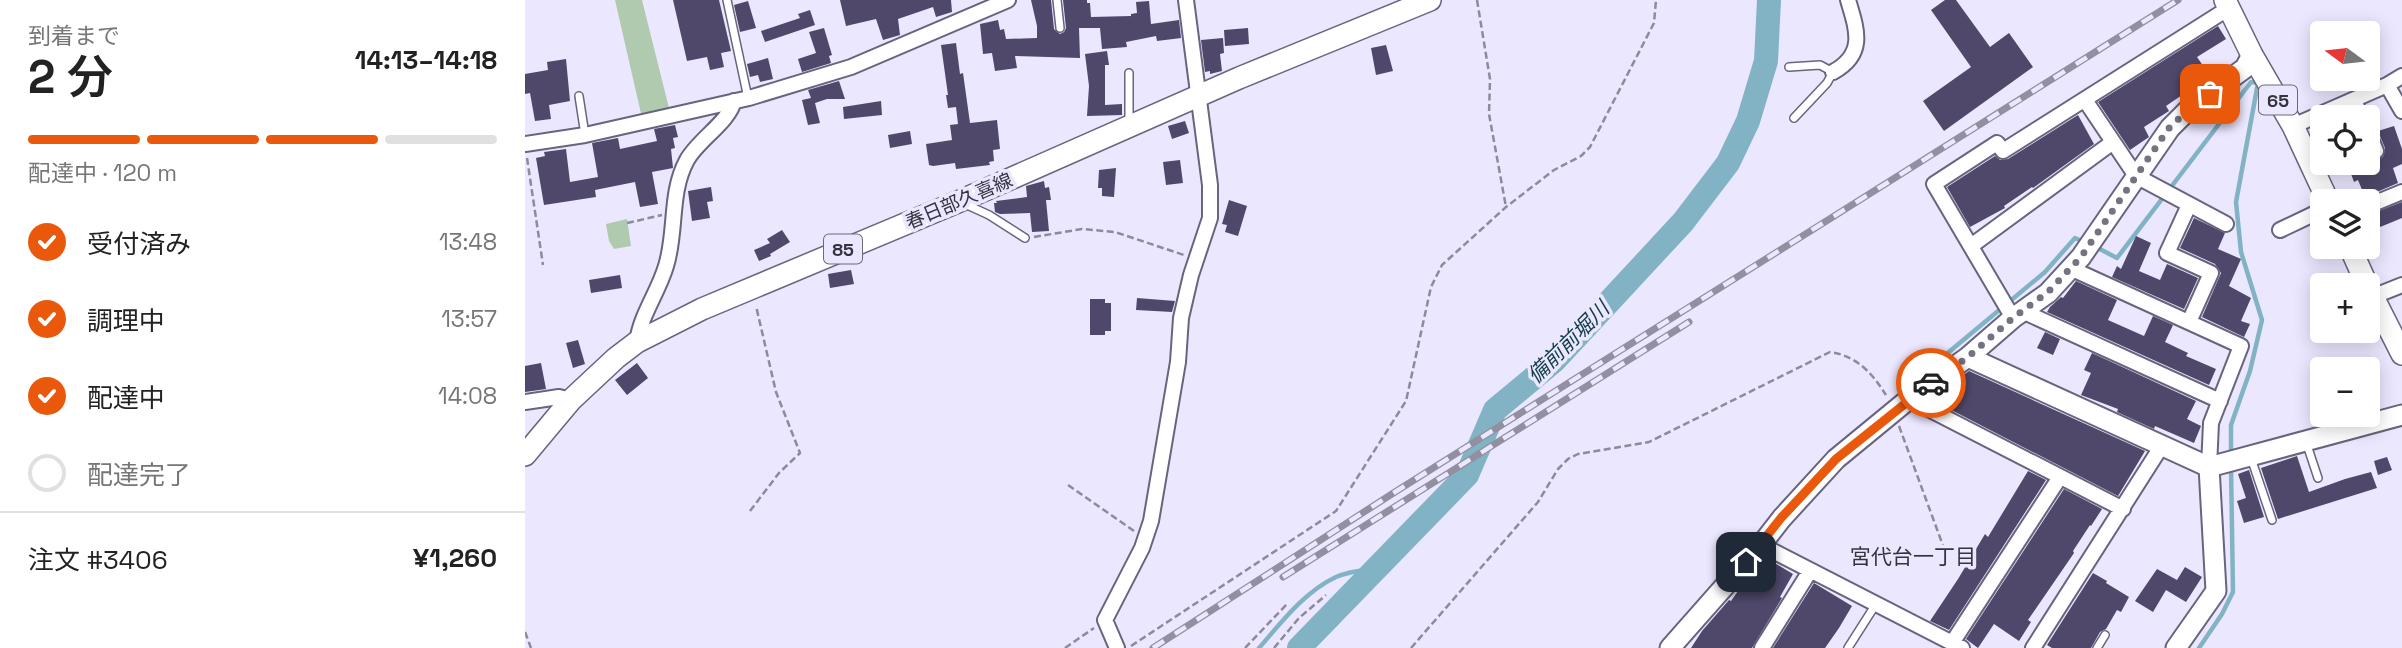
<!DOCTYPE html>
<html lang="ja">
<head>
<meta charset="utf-8">
<style>
	body { margin:0; font-family:"Space Grotesk","Noto Sans JP",sans-serif; background:#f2f2f2; color:#222; height:100vh; display:flex; flex-direction:column; font-size:26px; white-space:nowrap }
	* { box-sizing:border-box; margin:0 }
	p { font-size:23px; color:#767676 }
	.icon { flex:none; width:38px; height:38px; fill:none; stroke:currentColor; stroke-width:2; stroke-linecap:round; stroke-linejoin:round }
	.map { position:relative; flex:1; overflow:hidden }
	.panel { display:flex; flex-direction:column; background:#fff; width:525px }
	.panel>* { flex:none }
	.needle { width:46px; rotate:285deg }
	.fabs { position:absolute; left:1785px; top:21px; display:grid; gap:14px }
	.fabs a { display:grid; place-items:center; width:70px; height:70px; border-radius:7px; background:#fff; box-shadow:0 4px 18px #0003; font-size:35px }
	.pin { position:absolute; display:grid; place-items:center; width:60px; height:60px; color:#fff; margin:-30px; border-radius:14px; box-shadow:0 4px 10px #0006 }
	.courier { position:absolute; display:grid; place-items:center; width:70px; height:70px; margin:-35px; border:5px solid #ea580c; border-radius:50%; background:#fff; color:#222; box-shadow:0 2px 9px #0007 }
	.overview em { font-style:normal; font-weight:600 }
	.overview div { display:flex; flex-direction:column-reverse }
	.overview { display:flex; align-items:center; justify-content:space-between; height:119px; padding:0 28px }
	h1 { font-size:46px; font-weight:600; line-height:52px }
	.bar { display:grid; grid-template-columns:repeat(4,1fr); gap:10px 7px; align-content:center; height:84px; padding:0 28px }
	.bar i { height:9px; border-radius:5px; background:#e0e0e0 }
	.bar .selected { background:#ea580c }
	.bar p { grid-column:span 4 }
	.line { display:flex; align-items:center; gap:18px; padding:0 28px; border-top:2px solid #e0e0e0 }
	.line div { flex:1 }
	ol { padding:0 28px; list-style:none }
	li { display:flex; align-items:center; gap:21px; height:77px }
	li p { margin-inline-start:auto }
	li .icon { padding:7px; border-radius:50%; background:#ea580c; color:#fff; stroke-width:4 }
	li:last-child { color:#767676 }
	li i { width:38px; height:38px; border:4px solid #e0e0e0; border-radius:50% }
	main { display:flex; flex:1; min-height:0 }
	.map>svg:first-child { display:block }
	.green { fill:#b0cab0 }
	.lines { fill:none; stroke-linecap:round; stroke-linejoin:round }
	.stream { stroke:#82b3c5; stroke-width:4.5 }
	.river { stroke:#82b3c5; stroke-width:24 }
	.building { fill:#4f486b }
	.lane-casing { stroke:#68647e; stroke-width:10 }
	.street-casing { stroke:#68647e; stroke-width:18 }
	.secondary-casing { stroke:#68647e; stroke-width:23 }
	.primary-casing { stroke:#68647e; stroke-width:24 }
	.path { stroke:#8d8a9b; stroke-width:2.5; stroke-dasharray:7 3.5; stroke-linecap:butt }
	.lane { stroke:#fff; stroke-width:7 }
	.street { stroke:#fff; stroke-width:14 }
	.secondary { stroke:#fff; stroke-width:19 }
	.primary { stroke:#fff; stroke-width:21 }
	.rail-casing { stroke:#928fa1; stroke-width:7 }
	.rail { stroke:#ebe7ff; stroke-width:4.5; stroke-dasharray:13; stroke-linecap:butt }
	.done { stroke:#757282; stroke-width:7; stroke-dasharray:0 12.6 }
	.route { stroke:#ea580c; stroke-width:9 }
	.labels { text-anchor:middle; dominant-baseline:central; stroke-width:7; stroke-linejoin:round; paint-order:stroke }
	.shield { fill:#ebe7ff; stroke:#6c6978; stroke-width:2 }
	.shield-label { font-size:18px; font-weight:bold; fill:#35333e }
	.street-label { font-size:19px; fill:#35333e; stroke:#ebe7ff }
	.water-label { font-size:21px; font-style:italic; fill:#113d4b; stroke:#ebe7ff }
	.neighbourhood-label { font-size:21px; fill:#35333e; stroke:#ebe7ff }
</style>
</head>
<body>
<main>
<section class="panel">
<div class="overview"><div><h1>2 分</h1><p>到着まで</p></div><em>14:13–14:18</em></div>
<div class="bar"><i class="selected"></i><i class="selected"></i><i class="selected"></i><i></i><p>配達中 · 120 m</p></div>
<ol>
<li><svg class="icon" aria-label="check" viewBox="0 0 24 24"><path d="M5 12l5 5 9-10"/></svg>受付済み<p>13:48</p></li>
<li><svg class="icon" aria-label="check" viewBox="0 0 24 24"><path d="M5 12l5 5 9-10"/></svg>調理中<p>13:57</p></li>
<li><svg class="icon" aria-label="check" viewBox="0 0 24 24"><path d="M5 12l5 5 9-10"/></svg>配達中<p>14:08</p></li>
<li><i></i>配達完了</li>
</ol>
<div class="line" style="height:91px"><div>注文 #3406</div><b>¥1,260</b></div>
</section>
<div class="map">
<svg width="1877" height="648" viewBox="0 0 1877 648">
	<rect width="100%" height="100%" fill="#ebe7ff"/>
	<path class="green" d="M90 0H117L145 112 117 118Z
		M102 219 106 246 89 249 84 241 81 224Z"/>
	<g class="lines">
		<path class="stream" d="M1571 247 1592 258 1726 82 1733 83
			M1413 361 1520 272 1550 238 1559 242
			M1706 454V425L1725 371 1737 320 1716 252 1711 202 1733 83
			M734 648C756 623 779 592 811 577 824 571 839 570 854 568
			M1674 648 1697 614 1708 592 1706 466"/>
		<path class="river" d="M774 648 942 475 970 410 1029 361 1158 222 1203 163 1223 121 1241 61 1244 0"/>
	</g>
	<path class="building" d="M148 0H194L206 51 196 53 199 67 185 70 182 57 162 61Z
		M315 0H426L427 12 411 17 408 7 373 19 375 35 358 40 351 19 321 26Z
		M506 0H526L529 29 535 34 539 32 541 28 538 0H562V3H565L566 17 606 16V14L612 13 611 2 624 1 626 24 654 20 656 38 632 41 631 36 601 42 602 47 577 49 575 28H554L555 58 490 56 492 68 470 71 467 53 458 54 455 24 473 20 475 30 479 29 481 39 512 38V26Z
		M1420 0H1431L1465 47 1484 33 1508 67 1419 131 1398 101 1446 67 1406 10Z
		M223 1 231 28 215 32 209 5Z
		M285 10 290 25 240 42 236 31 275 18 273 14Z
		M1693 26 1701 39 1672 57 1685 76 1641 106 1644 111 1619 127 1624 137 1605 150 1573 102Z
		M299 28 307 55 304 56 306 63 277 72 273 59 291 53 284 32Z
		M723 28 724 44 700 46 699 30Z
		M698 38 699 53 695 54 697 71 685 74V71L680 72 676 40Z
		M431 43 435 74 438 73 445 123 472 120 475 149 468 150 469 161 464 162 465 165 431 169 430 163 408 166 404 165 401 144 427 140 425 125 433 124 431 107 423 108 421 95H423L416 45Z
		M861 45 868 71 851 75 846 48Z
		M582 51 584 65H580V105L597 104V115L562 116 564 86 560 54Z
		M243 58 248 79 235 82 233 75 225 77 222 64Z
		M41 59 45 101 24 105 26 119 10 121 5 93 0 94V74L23 70 22 62Z
		M314 81 320 99H302L290 103 295 123 283 125 277 100 286 98 283 90Z
		M356 101 357 115 319 119 318 107Z
		M1553 115 1569 144 1508 188 1507 187 1479 206 1480 208 1445 227 1422 187 1470 156 1475 160 1483 159Z
		M660 121 664 133 647 139 643 126Z
		M150 125 153 137 148 138 150 148 146 149 148 168 127 172 133 204 115 207 110 182 70 190 71 197 19 205 11 158 20 156 19 152 41 149 45 182 73 177 67 143 93 138 95 149 132 141 129 129Z
		M1869 126 1877 149V164L1868 168 1873 183 1840 197 1833 180 1829 182 1822 163H1843L1858 157 1860 148 1853 131Z
		M385 131 387 144 365 148 363 135Z
		M655 160 658 183 641 185 638 162Z
		M591 168 589 197 577 196V188H573L574 170Z
		M519 181 520 188 524 187 526 200H521L524 231 507 232 505 213 475 214 470 212 469 203H472L471 201 502 197 501 186Z
		M186 187 188 201 182 202 185 218 167 221 163 191Z
		M704 200 722 206 713 236 700 232 702 225 697 224Z
		M1877 202V218L1843 232V215Z
		M1669 218 1700 233 1693 249 1716 259 1704 286 1726 298 1716 321 1725 324 1719 337 1677 317 1696 273 1690 264 1655 248Z
		M257 230 265 242 245 254 246 256 234 261 229 250 245 243 242 239Z
		M1611 236 1626 243 1614 271 1635 280 1642 264 1673 278 1659 309 1587 277 1592 266 1596 269Z
		M326 270 329 284 305 288 303 274Z
		M95 275 97 288 66 293 64 280Z
		M1551 281 1592 300 1583 320 1619 336 1628 316 1648 325 1640 342 1663 353 1661 356 1691 369 1684 385 1522 312 1525 307 1536 297 1538 298Z
		M612 298 650 301 647 312 611 310Z
		M565 299H580V303H586V331H580V335H565Z
		M1520 332 1535 339 1528 355 1512 348Z
		M53 340 60 364 48 368 41 343Z
		M1567 353 1671 401 1662 419 1676 426 1669 443 1630 426 1629 429 1592 412 1593 409 1556 395 1566 373 1559 370Z
		M16 363 21 389 0 392V366Z
		M112 363 123 378 102 395 90 380Z
		M1444 371 1620 451 1593 496 1407 400 1419 389 1424 392 1429 382Z
		M1772 456 1784 492 1820 479 1846 472 1852 488 1753 519 1736 468Z
		M1862 457 1867 470 1853 475 1849 461Z
		M1724 470 1739 517 1719 523 1712 501 1721 498 1713 474Z
		M1503 471 1521 480 1424 630 1405 621 1433 579 1460 534 1463 537Z
		M1539 489 1577 509 1566 526 1565 525 1548 551 1549 553 1503 620 1506 622 1494 641 1469 624 1453 648 1441 639Z
		M1241 558 1268 574 1255 597 1257 598 1227 648H1166L1177 631 1204 600 1206 601 1218 584 1221 585Z
		M1660 567 1677 577 1661 602 1641 590 1628 612 1610 601 1632 569 1652 580Z
		M1568 573 1582 581 1581 583 1604 597 1596 612 1592 610 1581 629 1575 632 1566 648H1527L1522 645Z
		M1289 583 1327 606 1314 628 1300 648H1248Z"/>
	<g class="lines">
		<g class="lane-casing">
			<path id="lane" d="M202 0 223 98
				M532 0 535 28
				M1264 67 1295 65 1308 72 1302 83 1269 118
				M604 73V122
				M54 96 60 135
				M440 204 464 215 500 238
				M1781 442 1793 478
				M1726 458 1747 520
				M1323 648 1351 604
				M1572 648 1580 635"/>
		</g>
		<g class="street-casing">
			<path id="street" d="M1308 72C1341 54 1332 30 1323 0
				M1862 85 1877 76
				M1560 100 1611 176 1701 224
				M1829 100 1836 117
				M1768 126 1862 85 1877 111
				M1843 131 1851 151
				M0 144 60 135 224 98 326 67 483 0
				M1664 205 1642 253 1686 273 1664 322
				M1843 206 1877 192
				M1755 230 1797 210
				M1446 246 1588 142
				M1545 268 1716 346 1686 423 1684 467
				M1847 297 1877 285
				M1497 311 1695 401
				M1488 318 1409 184 1472 143 1478 151 1704 8
				M112 342C116 314 133 293 141 266 152 231 144 193 162 160 173 140 204 122 209 101
				M1384 399 1598 509
				M0 402 34 397 46 400
				M1236 545 1437 648
				M1427 643 1535 477
				M592 648 580 620 617 548 626 521 653 362 656 318 666 275 685 218V185L661 0
				M1237 648 1285 571
				M1508 648 1636 447"/>
		</g>
		<g class="secondary-casing">
			<path id="secondary" d="M1443 357 1684 467 1877 415
				M1145 648 1236 545 1257 518 1311 459 1384 399 1443 357 1488 318 1523 293 1556 257 1645 128 1663 110 1720 68 1727 55
				M1651 648 1691 591 1684 467"/>
		</g>
		<g class="primary-casing">
			<path id="primary" d="M1700 0 1727 55 1768 126 1803 201
				M1825 247 1842 285
				M1843 287 1877 354
				M0 455 46 400 91 358 112 342 177 309 435 201 714 78 905 0"/>
		</g>
		<path class="path" d="M952 0 965 79 964 114 981 207
			M2 158 18 265
			M102 223 137 215
			M509 237 557 229 590 232 659 255
			M1374 426 1420 551
			M543 485 609 531
			M225 511 254 473 275 453 251 392 231 306
			M0 632 6 648
			M606 646 811 511 881 401 906 287 917 265 981 207 1029 170 1056 156 1065 147 1129 23 1131 0
			M540 648 569 628
			M720 648 762 604
			M749 648 774 618 801 595
			M886 648 1013 502 1033 469 1043 459 1053 454 1124 442 1305 352C1332 356 1347 373 1361 395"/>
		<use href="#lane" class="lane"/>
		<use href="#street" class="street"/>
		<use href="#secondary" class="secondary"/>
		<use href="#primary" class="primary"/>
		<g class="rail-casing">
			<path id="rail" d="M758 577 1164 322
				M628 648 870 492 1653 0"/>
		</g>
		<use href="#rail" class="rail"/>
	</g>
	<g class="lines">
		<path class="done" d="M1406 383 1443 357 1488 318 1523 292 1556 257 1644 128 1663 110 1685 94"/>
		<path class="route" d="M1221 562 1256 518 1311 459 1406 383"/>
	</g>
	<g class="labels">
		<g class="shield">
			<rect x="1734" y="85.5" width="38" height="29" rx="5"/>
			<rect x="299" y="234.5" width="38" height="29" rx="5"/>
		</g>
		<g class="shield-label">
			<text x="1753" y="100">65</text>
			<text x="318" y="249">85</text>
		</g>
		<g class="street-label">
			<text transform="translate(434 201) rotate(-23)">春日部久喜線</text>
		</g>
		<g class="water-label">
			<text transform="translate(1043 342) rotate(-45)">備前前堀川</text>
		</g>
		<g class="neighbourhood-label">
			<text x="1388" y="556">宮代台一丁目</text>
		</g>
	</g>
</svg>
<div class="fabs">
<a><svg class="needle" viewBox="-14 -14 28 28"><path d="M0-13l5 13h-10z" fill="#e53935"/><path d="M0 13l5-13h-10z" fill="#767676"/></svg></a>
<a><svg class="icon" aria-label="locate" viewBox="0 0 24 24"><circle cx="12" cy="12" r="6"/><path d="M12 2v4M12 18v4M2 12h4M18 12h4"/></svg></a>
<a><svg class="icon" aria-label="layers" viewBox="0 0 24 24"><path d="M12 4l9 5-9 5-9-5zM3 14l9 5 9-5"/></svg></a>
<a>+</a>
<a>−</a>
</div>
<div class="pin" style="left:1685px;top:94px;background:#ea580c"><svg class="icon" aria-label="bag" viewBox="0 0 24 24"><path d="M5 8h14l-1 12H6zM9 8a3 3 0 0 1 6 0"/></svg></div>
<div class="pin" style="left:1221px;top:562px;background:#1f2937"><svg class="icon" aria-label="home" viewBox="0 0 24 24"><path d="M3 11l9-7 9 7M6 9v11h12V9"/></svg></div>
<div class="courier" style="left:1406px;top:383px"><svg class="icon" aria-label="car" viewBox="0 0 24 24"><path d="M5 17H2v-5l4-1 3-4h7l3 4 3 1v5h-3M9 17h6M6 11h13"/><circle cx="7" cy="17" r="2"/><circle cx="17" cy="17" r="2"/></svg></div>
</div>
</main>
</body>
</html>
